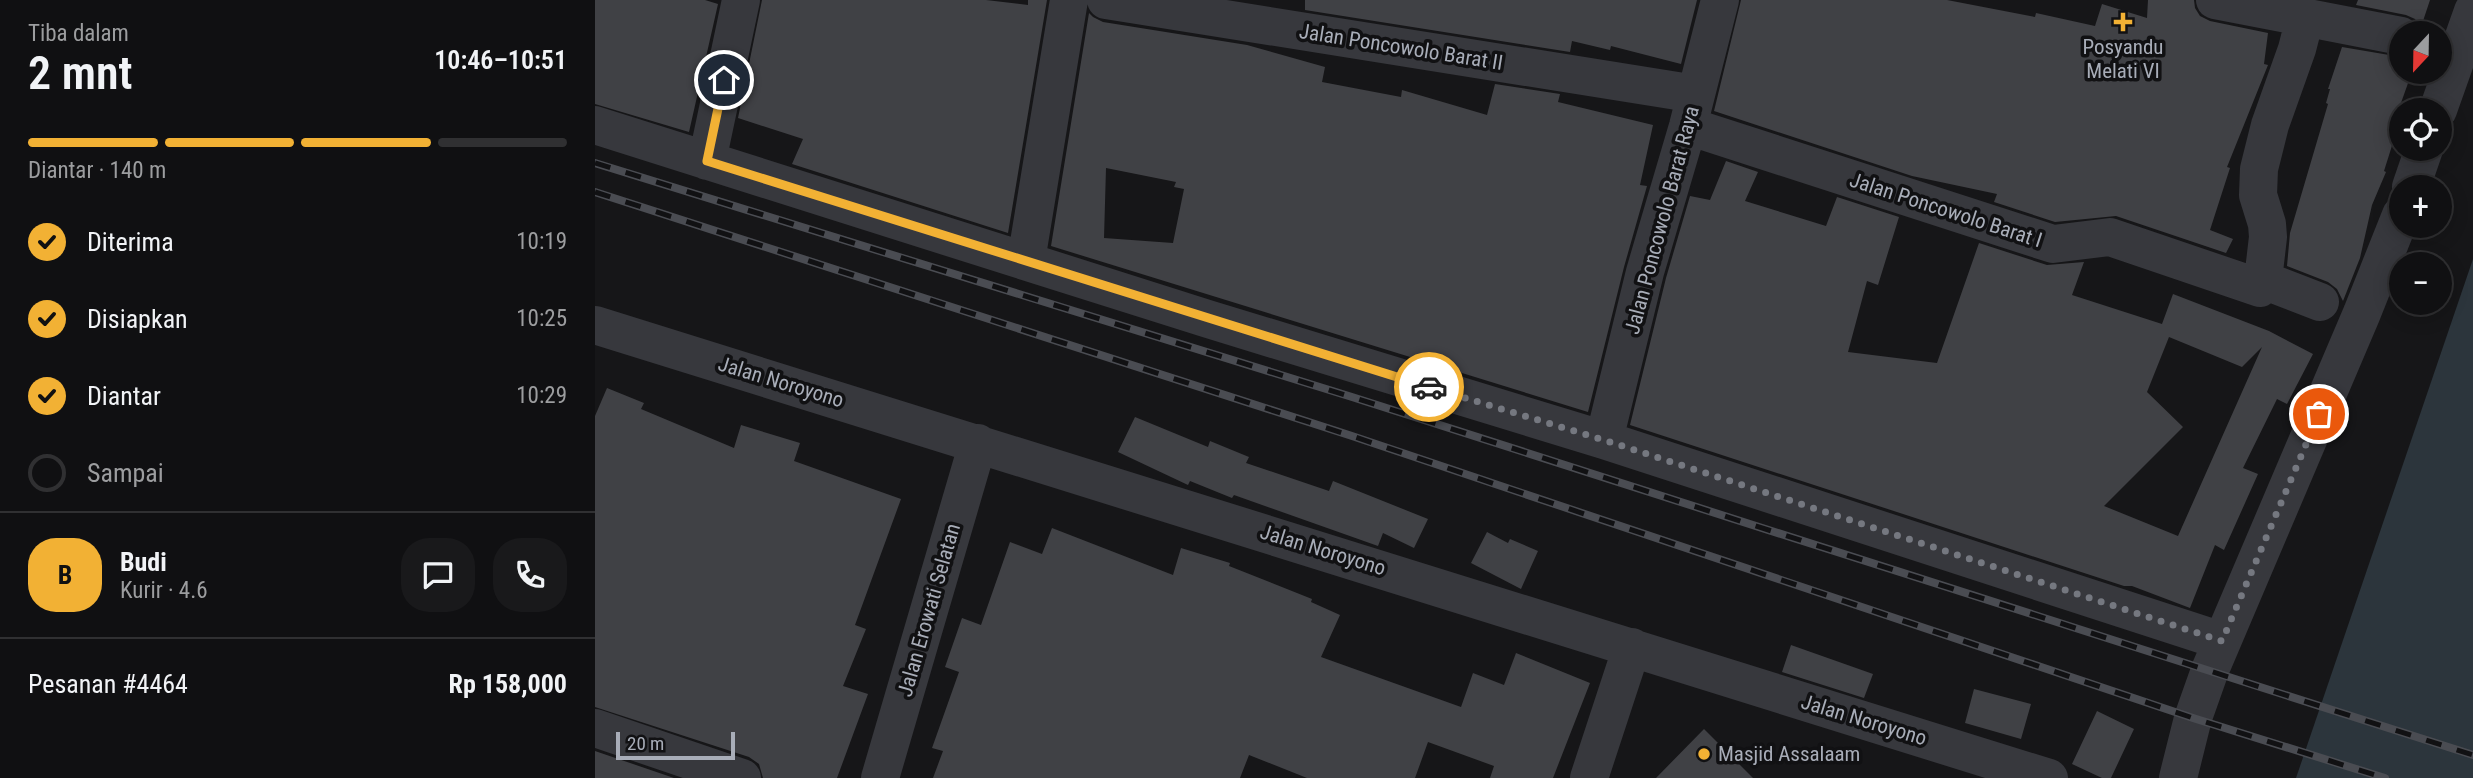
<!DOCTYPE html>
<html lang="id">
<head>
<meta charset="utf-8">
<style>
	body { margin:0; font-family:"Roboto Condensed",sans-serif; background:#19191b; color:#f1f3f6; height:100vh; display:flex; flex-direction:column; font-size:26px; white-space:nowrap }
	* { box-sizing:border-box; margin:0 }
	p { font-size:23px; color:#9c9d9f }
	.icon { flex:none; width:38px; height:38px; fill:none; stroke:currentColor; stroke-width:2; stroke-linecap:round; stroke-linejoin:round }
	.map { position:relative; flex:1; overflow:hidden }
	.drawer { display:flex; flex-direction:column; background:#101012; width:595px }
	.drawer>* { flex:none }
	.needle { width:46px; rotate:202deg }
	.tools { position:absolute; left:1794px; top:21px; display:grid; gap:14px }
	.tools a { display:grid; place-items:center; width:63px; height:63px; border-radius:50%; background:#101012; box-shadow:0 4px 18px #0003,0 0 0 2px #303032; font-size:35px }
	.scale { position:absolute; left:21px; bottom:18px; width:119px; box-sizing:border-box; padding-left:7px; border:4px solid #a8adb8; border-top:0; font-size:19px; line-height:24px; white-space:nowrap; color:#a8adb8; -webkit-text-stroke:5px #111113; paint-order:stroke }
	.pin { position:absolute; display:grid; place-items:center; width:60px; height:60px; color:#fff; margin:-30px; border:4px solid #fff; border-radius:50%; box-shadow:0 2px 7px #0007 }
	.courier { position:absolute; display:grid; place-items:center; width:70px; height:70px; margin:-35px; border:5px solid #f2b134; border-radius:50%; background:#fff; color:#222; box-shadow:0 2px 9px #0007 }
	.summary em { font-style:normal; font-weight:600 }
	.summary div { display:flex; flex-direction:column-reverse }
	.summary { display:flex; align-items:center; justify-content:space-between; height:119px; padding:0 28px }
	h1 { font-size:46px; font-weight:600; line-height:52px }
	.bar { display:grid; grid-template-columns:repeat(4,1fr); gap:10px 7px; align-content:center; height:84px; padding:0 28px }
	.bar i { height:9px; border-radius:5px; background:#303032 }
	.bar .active { background:#f2b134 }
	.bar p { grid-column:span 4 }
	.line { display:flex; align-items:center; gap:18px; padding:0 28px; border-top:2px solid #303032 }
	.line div { flex:1 }
	.round { display:grid; place-items:center; flex:none; width:74px; height:74px; border-radius:28px; background:#19191b }
	ol { padding:0 28px; list-style:none }
	li { display:flex; align-items:center; gap:21px; height:77px }
	li p { margin-inline-start:auto }
	li .icon { padding:7px; border-radius:50%; background:#f2b134; color:#111; stroke-width:4 }
	li:last-child { color:#9c9d9f }
	li i { width:38px; height:38px; border:4px solid #303032; border-radius:50% }
	main { display:flex; flex:1; min-height:0 }
	.map>svg:first-child { display:block }
	.water { fill:#2c353c }
	.building { fill:#404145; fill-rule:evenodd }
	.lines { fill:none; stroke-linecap:round; stroke-linejoin:round }
	.minor { stroke:#37383d; stroke-width:38 }
	.rail-casing { stroke:#4a4c52; stroke-width:8 }
	.rail { stroke:#111113; stroke-width:5; stroke-dasharray:16; stroke-linecap:butt }
	.done { stroke:#757880; stroke-width:7; stroke-dasharray:0 12.6 }
	.route { stroke:#f2b134; stroke-width:9 }
	.poi-dot { fill:#f2b134; stroke:#111113; stroke-width:2.5 }
	.labels { text-anchor:middle; dominant-baseline:central; stroke-width:7; stroke-linejoin:round; paint-order:stroke }
	.street-label { font-size:21px; fill:#a8adb8; stroke:#111113 }
	.poi-label { font-size:21px; fill:#a8adb8; stroke:#111113 }
</style>
</head>
<body>
<main>
<section class="drawer">
<div class="summary"><div><h1>2 mnt</h1><p>Tiba dalam</p></div><em>10:46–10:51</em></div>
<div class="bar"><i class="active"></i><i class="active"></i><i class="active"></i><i></i><p>Diantar · 140 m</p></div>
<ol>
<li><svg class="icon" aria-label="check" viewBox="0 0 24 24"><path d="M5 12l5 5 9-10"/></svg>Diterima<p>10:19</p></li>
<li><svg class="icon" aria-label="check" viewBox="0 0 24 24"><path d="M5 12l5 5 9-10"/></svg>Disiapkan<p>10:25</p></li>
<li><svg class="icon" aria-label="check" viewBox="0 0 24 24"><path d="M5 12l5 5 9-10"/></svg>Diantar<p>10:29</p></li>
<li><i></i>Sampai</li>
</ol>
<div class="line" style="height:126px"><b class="round" style="background:#f2b134;color:#111">B</b><div><b>Budi</b><p>Kurir · 4.6</p></div><a class="round"><svg class="icon" aria-label="chat" viewBox="0 0 24 24"><path d="M4 5h16v11H9l-5 4z"/></svg></a><a class="round"><svg class="icon" aria-label="phone" viewBox="0 0 24 24"><path d="M5 4h4l2 5-3 2q2 4 5 5l2-3 5 2v4C11 20 4 13 5 4z"/></svg></a></div>
<div class="line" style="height:91px"><div>Pesanan #4464</div><b>Rp 158,000</b></div>
</section>
<div class="map">
<svg width="1878" height="778" viewBox="0 0 1878 778">
	<rect width="100%" height="100%" fill="#161618"/>
	<path class="water" d="M1878 259V778H1701Z"/>
	<path class="building" d="M0 0H110L123 4 94 132 0 104Z
		M167 0H391L433 5V0H452L413 233 197 164 208 139 143 118Z
		M710 0H1102L1086 64 1016 46 1015 50 977 41 975 52 710 10Z
		M1146 0H1352L1440 17 1441 13 1500 26 1507 4 1552 18 1553 0H1599L1600 8 1605 16 1615 21 1673 33 1669 64 1673 65 1632 167 1635 168 1615 230 1638 239 1631 253 1521 216 1460 222 1399 202 1402 194 1317 176 1119 111Z
		M1763 0H1835L1826 27 1820 19 1811 15 1761 5Z
		M494 13 498 17 508 22 652 45 730 67 727 82 806 97 807 90 892 115 900 84 965 94 963 102 1058 125 1045 185 1052 186 1029 267 993 412 456 246ZM511 168 581 182 579 187 589 189 578 243 509 238Z
		M1747 47 1806 57V72H1817L1796 131 1801 133 1789 171 1791 172 1777 205 1765 258 1748 301 1742 289 1733 282 1692 266 1695 233 1733 104 1731 103 1735 89H1733Z
		M1131 161 1163 172 1150 201 1231 226 1242 197 1304 217 1283 285 1272 281 1253 352 1342 363 1384 243 1452 265 1489 262 1477 295 1567 324 1578 294 1674 331 1718 354 1692 404 1682 399 1648 468 1663 474 1629 550 1620 545 1595 608 1537 586H1529L1035 425 1071 278 1095 196 1115 200ZM1574 337 1647 367 1667 347 1583 536 1509 506 1588 427 1552 392Z
		M12 388 49 403 46 409 139 448 146 425 205 443 199 461 306 499 260 625 271 629 248 686 273 694 242 778H168L164 764 154 757 0 707V416Z
		M540 417 613 447 615 441 654 457 651 463 734 491 738 481 833 519 819 548 788 533 783 546 639 495 637 498 595 481 593 485 523 452Z
		M457 528 578 575 586 548 635 563 634 566 717 599 716 602 745 615 726 657 866 707 878 673 909 685 921 653 995 683 958 778H895L899 766 833 742 820 778H712L654 755 645 778H338L348 751 337 748 364 672 350 667 367 618 386 625 415 542 447 554Z
		M892 532 913 543 915 539 943 551 926 589 876 563Z
		M1196 645 1278 674 1269 698 1187 672Z
		M1379 689 1436 704 1426 739 1370 723Z
		M1502 711 1539 729 1516 778H1507L1477 764Z
		M1109 729 1158 778H1061Z
		M0 751 79 778H0Z"/>
	<g class="lines">
		<path class="minor" d="M511 0 1101 94
			M1620 0 1806 36
			M1843 110 1878 11
			M0 125 613 319 1009 440 1627 641
			M1093 126 1458 244 1515 237 1665 288 1668 280 1725 302
			M112 161 146 0
			M1816 187 1829 149
			M431 261 474 0
			M1668 280 1673 237 1672 224 1663 195 1664 169 1675 125 1702 49 1710 18
			M0 325 1454 778
			M1009 440 1050 272 1093 126 1125 0
			M0 728 147 778
			M285 778 383 443
			M994 778 1037 647
			M1583 778 1598 718 1615 670 1767 313 1806 215"/>
		<g class="rail-casing">
			<path id="rail" d="M0 163 757 397 1878 755
				M0 192 757 436 1598 718 1790 778"/>
		</g>
		<use href="#rail" class="rail"/>
	</g>
	<g class="lines">
		<path class="done" d="M834 387 1009 440 1627 641 1724 414"/>
		<path class="route" d="M129 80 112 161 834 387"/>
	</g>
	<g class="poi-dot">
		<path d="M1524.5 11.5h7v7h7v7h-7v7h-7v-7h-7v-7h7z"/>
		<circle cx="1109" cy="754" r="7"/>
	</g>
	<g class="labels">
		<g class="street-label">
			<text transform="translate(806 47) rotate(9)">Jalan Poncowolo Barat II</text>
			<text transform="translate(1351 210) rotate(18)">Jalan Poncowolo Barat I</text>
			<text transform="translate(1067 220) rotate(-75)">Jalan Poncowolo Barat Raya</text>
			<text transform="translate(186 382) rotate(17)">Jalan Noroyono</text>
			<text transform="translate(728 550) rotate(17)">Jalan Noroyono</text>
			<text transform="translate(334 610) rotate(-74)">Jalan Erowati Selatan</text>
			<text transform="translate(1269 720) rotate(17)">Jalan Noroyono</text>
		</g>
		<g class="poi-label">
			<text x="1528" y="47">Posyandu<tspan x="1528" dy="24">Melati VI</tspan></text>
			<text x="1123" y="754" text-anchor="start">Masjid Assalaam</text>
		</g>
	</g>
</svg>
<div class="tools">
<a><svg class="needle" viewBox="-14 -14 28 28"><path d="M0-13l5 13h-10z" fill="#e53935"/><path d="M0 13l5-13h-10z" fill="#9c9d9f"/></svg></a>
<a><svg class="icon" aria-label="locate" viewBox="0 0 24 24"><circle cx="12" cy="12" r="6"/><path d="M12 2v4M12 18v4M2 12h4M18 12h4"/></svg></a>
<a>+</a>
<a>−</a>
</div>
<div class="scale">20 m</div>
<div class="pin" style="left:1724px;top:414px;background:#ea580c"><svg class="icon" aria-label="bag" viewBox="0 0 24 24"><path d="M5 8h14l-1 12H6zM9 8a3 3 0 0 1 6 0"/></svg></div>
<div class="pin" style="left:129px;top:80px;background:#1f2937"><svg class="icon" aria-label="home" viewBox="0 0 24 24"><path d="M3 11l9-7 9 7M6 9v11h12V9"/></svg></div>
<div class="courier" style="left:834px;top:387px"><svg class="icon" aria-label="car" viewBox="0 0 24 24"><path d="M5 17H2v-5l4-1 3-4h7l3 4 3 1v5h-3M9 17h6M6 11h13"/><circle cx="7" cy="17" r="2"/><circle cx="17" cy="17" r="2"/></svg></div>
</div>
</main>
</body>
</html>
